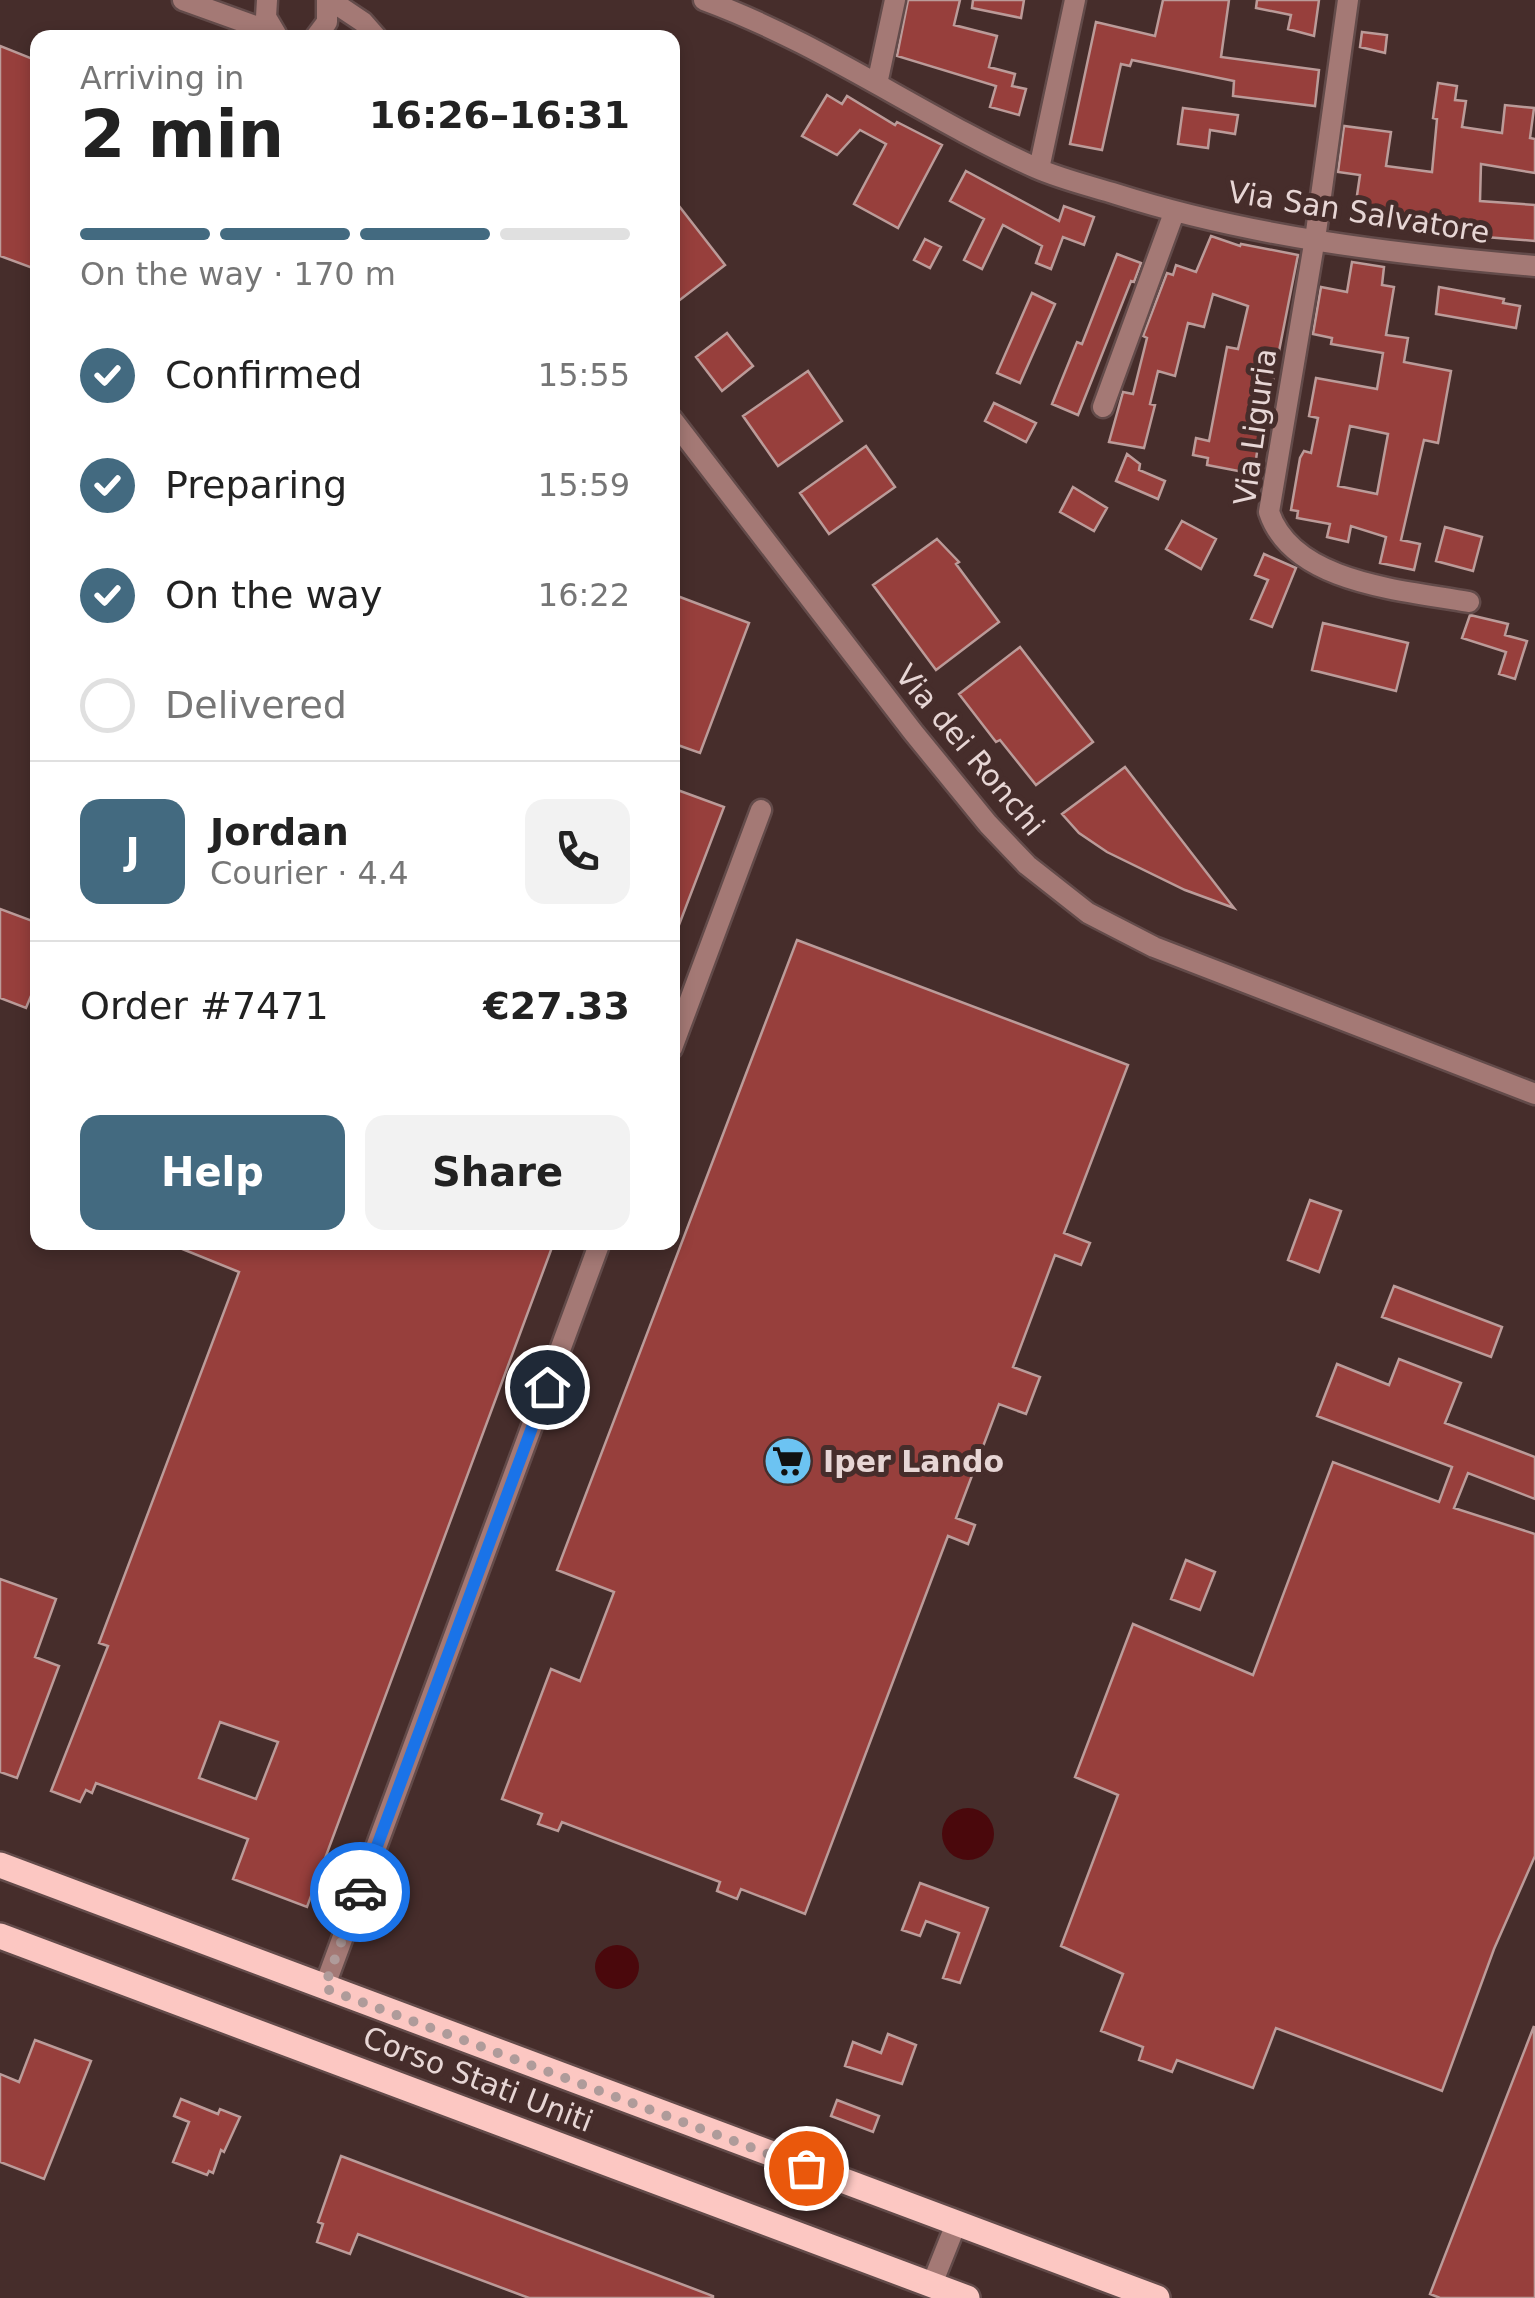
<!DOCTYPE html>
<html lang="en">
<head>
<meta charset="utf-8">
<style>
	body { margin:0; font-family:"DejaVu Sans",sans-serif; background:#f2f2f2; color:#222; height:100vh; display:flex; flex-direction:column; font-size:38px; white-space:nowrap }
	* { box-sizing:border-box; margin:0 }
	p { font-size:32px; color:#767676 }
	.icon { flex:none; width:55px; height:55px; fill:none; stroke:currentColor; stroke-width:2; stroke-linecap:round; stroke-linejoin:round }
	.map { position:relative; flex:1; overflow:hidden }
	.side { position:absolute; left:30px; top:30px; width:650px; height:1220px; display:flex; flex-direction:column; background:#fff; border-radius:20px; box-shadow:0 5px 15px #0003 }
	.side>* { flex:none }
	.pin { position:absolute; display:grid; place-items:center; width:85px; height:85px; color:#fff; margin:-42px; border:5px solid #fff; border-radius:50%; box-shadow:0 2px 10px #0007 }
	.courier { position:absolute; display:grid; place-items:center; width:100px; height:100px; margin:-50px; border:8px solid #1a73e8; border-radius:50%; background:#fff; color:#222; box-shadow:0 2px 12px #0007 }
	.overview em { font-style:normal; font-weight:700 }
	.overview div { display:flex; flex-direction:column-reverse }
	.overview { display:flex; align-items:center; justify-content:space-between; height:170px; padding:0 50px }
	h1 { font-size:65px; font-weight:700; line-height:75px }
	.bar { display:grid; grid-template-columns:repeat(4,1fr); gap:15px 10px; align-content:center; height:120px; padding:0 50px }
	.bar i { height:12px; border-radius:8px; background:#e0e0e0 }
	.bar .on { background:#436a80 }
	.bar p { grid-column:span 4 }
	.line { display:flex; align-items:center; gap:25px; padding:0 50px; border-top:2px solid #e0e0e0 }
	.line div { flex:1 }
	.round { display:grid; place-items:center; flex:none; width:105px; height:105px; border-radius:20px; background:#f2f2f2 }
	ol { padding:0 50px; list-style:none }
	li { display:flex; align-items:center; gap:30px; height:110px }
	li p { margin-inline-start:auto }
	li .icon { padding:10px; border-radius:50%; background:#436a80; color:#fff; stroke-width:4 }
	li:last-child { color:#767676 }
	li i { width:55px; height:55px; border:5px solid #e0e0e0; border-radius:50% }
	.primary-button { display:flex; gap:20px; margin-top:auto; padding:20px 50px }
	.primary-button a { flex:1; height:115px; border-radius:20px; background:#436a80; color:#fff; font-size:40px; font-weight:700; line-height:115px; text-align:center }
	.primary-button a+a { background:#f2f2f2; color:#222 }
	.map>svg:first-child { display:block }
	.water { fill:#4a080c }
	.building { fill:#973f3c; stroke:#bb9b99; stroke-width:2.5; fill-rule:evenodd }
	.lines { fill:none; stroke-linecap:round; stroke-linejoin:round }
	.minor-casing { stroke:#634b4a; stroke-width:25 }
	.major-casing { stroke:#634b4a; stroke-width:30 }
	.minor { stroke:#a47975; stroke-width:20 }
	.major { stroke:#fcc7c2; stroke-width:25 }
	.done { stroke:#af9b9a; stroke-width:10; stroke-dasharray:0 18 }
	.route { stroke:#1a73e8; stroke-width:12 }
	.labels { text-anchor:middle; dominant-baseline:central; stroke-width:10; stroke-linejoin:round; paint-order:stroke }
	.street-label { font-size:30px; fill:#e7d6d5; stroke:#462d2b }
	.poi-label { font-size:30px; font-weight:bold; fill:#e7d6d5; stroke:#462d2b; text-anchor:start }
</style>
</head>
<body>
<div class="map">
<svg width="1535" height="2298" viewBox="0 0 1535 2298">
	<rect width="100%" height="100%" fill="#462d2b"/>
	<path class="water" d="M942 1834a26 26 0 1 1 52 0a26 26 0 1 1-52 0Z
		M595 1967a22 22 0 1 1 44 0a22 22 0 1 1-44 0Z"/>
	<path class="building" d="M908 0H960L954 25 997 36 989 67 1015 74 1012 86 1026 89 1019 115 990 107 996 86 897 56Z
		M973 0H1024L1021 18 972 8Z
		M1163 0H1229L1221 57 1319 70 1315 106 1233 96 1234 81 1132 60 1130 66 1121 64 1102 150 1070 144 1096 22 1155 36Z
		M1257 0H1319L1314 36 1288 29 1291 15 1256 8Z
		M1362 32 1387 35 1385 53 1360 47Z
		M0 46 38 61V270L0 256Z
		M1438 83 1457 86 1455 100 1466 101 1462 127 1502 133 1505 105 1534 108 1530 138 1535 139V173L1481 164 1480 201 1535 205V241L1448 234V226H1424L1425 218 1355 209 1360 175 1338 172 1344 126 1391 132 1386 166 1432 172 1437 119 1433 118Z
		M827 95 842 104 847 96 895 125 897 122 942 145 898 228 854 204 886 144 860 130 837 155 802 136Z
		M1183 108 1238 115 1235 134 1210 130 1208 148 1178 144Z
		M966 171 1059 221 1064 206 1094 217 1084 245 1063 237 1051 269 1036 263 1042 246 1003 225 982 269 964 260 984 219 950 201Z
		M672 197 725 265 672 306Z
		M1211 236 1240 246 1241 244 1298 255 1266 417 1262 416 1254 474 1207 465 1208 458 1193 455 1196 438 1209 441 1227 347 1238 349 1248 306 1213 294 1204 327 1188 323 1175 376 1158 371 1150 404 1155 405 1144 448 1109 442 1123 392 1133 394 1147 338 1143 336 1167 273 1173 275 1176 265 1196 272Z
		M925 239 941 247 930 268 914 260Z
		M1117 254 1141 263 1134 282 1131 281 1078 415 1052 404 1077 342 1082 344Z
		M1352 262 1384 267 1382 285 1394 287 1386 335 1408 338 1404 362 1451 371 1438 443 1424 440 1401 540 1420 544 1414 570 1380 563 1386 537 1351 526 1348 542 1327 537 1330 524 1297 518 1298 511 1291 510 1300 458 1304 451 1311 453 1318 418 1309 416 1316 378 1377 389 1383 353 1331 344 1332 338 1313 334 1321 287 1347 292ZM1350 426 1388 434 1377 494 1338 486Z
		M1439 287 1504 299 1503 303 1520 306 1516 328 1436 314Z
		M1032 293 1055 304 1020 383 997 373Z
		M727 333 753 366 722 391 696 357Z
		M808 371 842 421 778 466 743 416Z
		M994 403 1036 423 1026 442 985 421Z
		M866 446 895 487 829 534 800 493Z
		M1127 454 1140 464 1139 470 1165 481 1158 499 1116 481Z
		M1073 487 1107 508 1094 531 1060 512Z
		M1182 521 1216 539 1201 569 1166 549Z
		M1445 527 1482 537 1473 571 1436 561Z
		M937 539 959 562 956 564 999 622 936 670 873 585Z
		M1264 554 1296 568 1272 627 1251 619 1268 580 1255 575Z
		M672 594 749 623 700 753 672 743Z
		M1470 615 1508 624 1505 635 1527 641 1515 679 1499 674 1506 652 1462 638Z
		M1323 623 1408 643 1396 691 1312 670Z
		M1020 647 1093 742 1036 785 1000 740 996 742 959 694Z
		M1125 767 1234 908 1185 890 1107 852 1079 833 1062 814Z
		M672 788 724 807 674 938H672Z
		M0 909 38 923V979L26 1008 0 998Z
		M797 940 1128 1065 1064 1233 1090 1243 1081 1265 1055 1255 1013 1367 1040 1377 1026 1414 999 1404 956 1518 975 1525 968 1544 948 1536 805 1914 741 1889 737 1899 717 1891 720 1882 562 1822 558 1831 538 1824 542 1814 502 1799 551 1669 580 1681 614 1592 557 1570Z
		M1310 1200 1341 1211 1319 1272 1288 1260Z
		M165 1242H554L307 1907 233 1879 248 1839 96 1783 92 1793 86 1790 80 1802 51 1791 108 1646 99 1643 239 1272ZM220 1722 278 1742 256 1799 199 1778Z
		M1394 1286 1502 1327 1491 1357 1382 1317Z
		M1399 1359 1461 1383 1445 1423 1535 1457V1499L1468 1473 1454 1508 1535 1534V1856L1494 1949 1442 2091 1276 2028 1253 2088 1177 2060 1172 2072 1139 2060 1143 2047 1101 2031 1123 1974 1061 1946 1118 1795 1075 1777 1133 1624 1253 1675 1333 1462 1439 1502 1452 1467 1317 1416 1337 1364 1389 1385Z
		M1186 1560 1215 1572 1200 1610 1171 1599Z
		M0 1579 56 1599 35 1657 59 1666 17 1778 0 1772Z
		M920 1883 988 1908 960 1983 943 1978 959 1933 926 1921 920 1936 902 1930Z
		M1534 2026 1535 2298H1440L1430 2294Z
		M888 2034 916 2045 902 2084 845 2066 853 2042 881 2053Z
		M35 2040 91 2061 44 2179 0 2162V2074L19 2082Z
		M181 2099 218 2114 220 2109 240 2117 224 2152 221 2150 213 2173 209 2171 207 2175 173 2162 189 2122 174 2116Z
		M837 2100 879 2116 873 2132 831 2116Z
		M341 2156 713 2296V2298H529L358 2234 350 2254 317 2242 323 2224 318 2222Z"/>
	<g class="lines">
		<g class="minor-casing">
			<path id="minor" d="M183 0 274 33
				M267 0 266 17 276 34
				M330 0 363 22 377 38
				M704 0C821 43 923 117 1036 168 1061 179 1090 186 1116 194 1251 237 1394 254 1535 266
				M1348 0 1316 232 1269 512C1293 584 1404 590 1469 602
				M315 38 327 22V0
				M877 84 895 0
				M1039 169 1075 0
				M1103 407 1174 213
				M672 419 913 732 988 824 1027 865 1088 913 1154 947 1535 1094
				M672 1048 761 810
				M324 1988 600 1242
				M932 2284 956 2224"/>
		</g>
		<g class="major-casing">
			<path id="major" d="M0 1865 1157 2298
				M0 1936 967 2298"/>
		</g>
		<use href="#minor" class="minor"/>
		<use href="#major" class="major"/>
	</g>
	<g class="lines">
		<path class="done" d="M360 1892 324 1988 806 2168"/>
		<path class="route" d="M360 1892 547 1387"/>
	</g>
	<defs>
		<g id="supermarket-disc" transform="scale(2.5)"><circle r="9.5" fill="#6cc3f2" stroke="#462d2b"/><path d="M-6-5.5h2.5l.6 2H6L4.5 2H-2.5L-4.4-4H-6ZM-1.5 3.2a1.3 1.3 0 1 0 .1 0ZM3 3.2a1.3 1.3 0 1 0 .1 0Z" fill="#111"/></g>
	</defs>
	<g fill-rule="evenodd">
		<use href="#supermarket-disc" x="788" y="1461"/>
	</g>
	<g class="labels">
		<g class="street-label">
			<text transform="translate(1359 212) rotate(9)">Via San Salvatore</text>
			<text transform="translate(1255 427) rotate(-82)">Via Liguria</text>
			<text transform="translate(970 750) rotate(50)">Via dei Ronchi</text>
			<text transform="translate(478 2079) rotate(21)">Corso Stati Uniti</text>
		</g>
		<g class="poi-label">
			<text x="823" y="1461">Iper Lando</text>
		</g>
	</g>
</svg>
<div class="pin" style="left:806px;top:2168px;background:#ea580c"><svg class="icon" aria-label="bag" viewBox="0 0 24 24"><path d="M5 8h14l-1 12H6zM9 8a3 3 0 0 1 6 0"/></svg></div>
<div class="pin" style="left:547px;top:1387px;background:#1f2937"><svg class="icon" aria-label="home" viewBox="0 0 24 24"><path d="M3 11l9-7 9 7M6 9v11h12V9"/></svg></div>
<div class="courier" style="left:360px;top:1892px"><svg class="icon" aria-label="car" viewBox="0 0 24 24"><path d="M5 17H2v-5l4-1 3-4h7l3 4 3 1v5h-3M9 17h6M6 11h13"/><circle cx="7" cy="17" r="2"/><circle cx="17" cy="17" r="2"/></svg></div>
<section class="side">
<div class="overview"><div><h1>2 min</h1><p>Arriving in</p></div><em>16:26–16:31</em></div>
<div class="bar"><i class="on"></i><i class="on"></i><i class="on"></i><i></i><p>On the way · 170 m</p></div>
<ol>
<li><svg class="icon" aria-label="check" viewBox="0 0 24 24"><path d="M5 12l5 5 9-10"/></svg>Confirmed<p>15:55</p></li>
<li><svg class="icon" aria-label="check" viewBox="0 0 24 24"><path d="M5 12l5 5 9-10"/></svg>Preparing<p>15:59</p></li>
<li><svg class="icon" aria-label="check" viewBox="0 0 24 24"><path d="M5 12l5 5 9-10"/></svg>On the way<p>16:22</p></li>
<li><i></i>Delivered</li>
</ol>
<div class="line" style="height:180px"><b class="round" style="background:#436a80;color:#fff">J</b><div><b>Jordan</b><p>Courier · 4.4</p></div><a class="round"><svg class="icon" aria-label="phone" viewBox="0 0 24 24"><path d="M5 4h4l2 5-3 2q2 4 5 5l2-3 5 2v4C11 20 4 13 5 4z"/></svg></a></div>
<div class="line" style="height:130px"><div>Order #7471</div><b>€27.33</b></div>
<div class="primary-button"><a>Help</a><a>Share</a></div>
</section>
</div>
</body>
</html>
